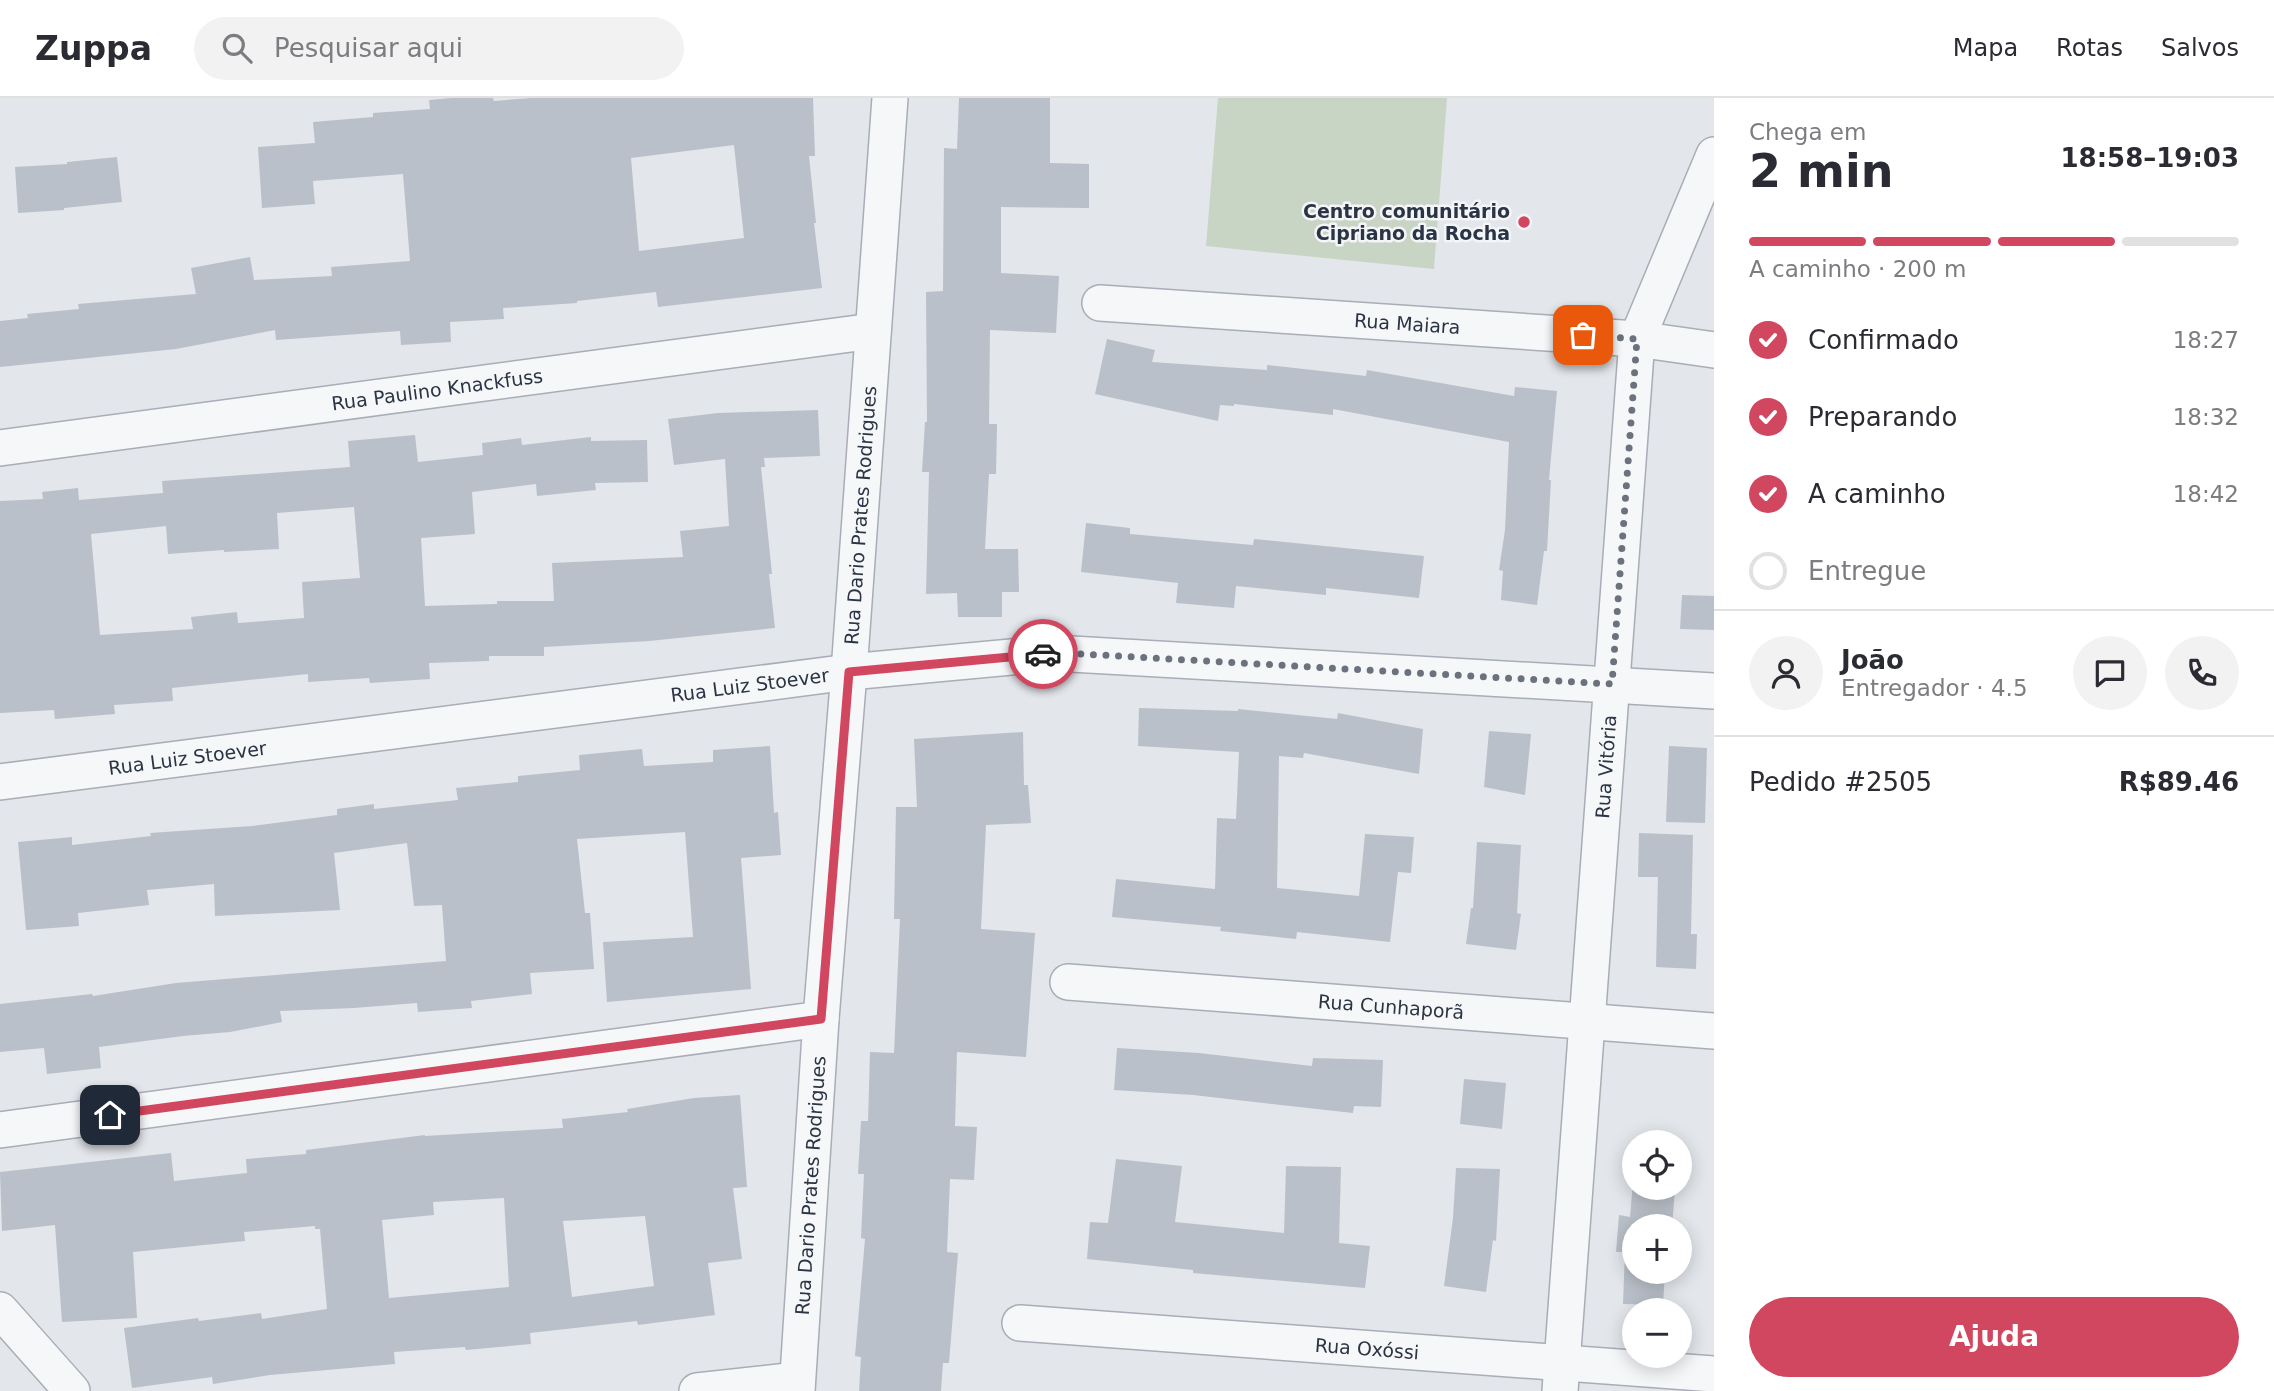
<!DOCTYPE html>
<html lang="pt">
<head>
<meta charset="utf-8">
<style>
	body { margin:0; font-family:"DejaVu Sans",sans-serif; background:#f2f2f3; color:#2b2b33; height:100vh; display:flex; flex-direction:column; font-size:26px; white-space:nowrap }
	* { box-sizing:border-box; margin:0 }
	p { font-size:23px; color:#7c7c81 }
	.icon { flex:none; width:38px; height:38px; fill:none; stroke:currentColor; stroke-width:2; stroke-linecap:round; stroke-linejoin:round }
	.map { position:relative; flex:1; overflow:hidden }
	.sheet { display:flex; flex-direction:column; background:#fff; width:560px }
	.sheet>* { flex:none }
	.controls { position:absolute; left:1622px; top:1032px; display:grid; gap:14px }
	.controls a { display:grid; place-items:center; width:70px; height:70px; border-radius:50%; background:#fff; box-shadow:0 4px 18px #0003; font-size:35px }
	.pin { position:absolute; display:grid; place-items:center; width:60px; height:60px; color:#fff; margin:-30px; border-radius:14px; box-shadow:0 4px 10px #0006 }
	.courier { position:absolute; display:grid; place-items:center; width:70px; height:70px; margin:-35px; border:5px solid #d1475f; border-radius:50%; background:#fff; color:#222; box-shadow:0 2px 9px #0007 }
	.overview em { font-style:normal; font-weight:700 }
	.overview div { display:flex; flex-direction:column-reverse }
	.overview { display:flex; align-items:center; justify-content:space-between; height:119px; padding:0 35px }
	h1 { font-size:46px; font-weight:700; line-height:52px }
	.bar { display:grid; grid-template-columns:repeat(4,1fr); gap:10px 7px; align-content:center; height:84px; padding:0 35px }
	.bar i { height:9px; border-radius:5px; background:#e1e1e2 }
	.bar .active { background:#d1475f }
	.bar p { grid-column:span 4 }
	.line { display:flex; align-items:center; gap:18px; padding:0 35px; border-top:2px solid #e1e1e2 }
	.line div { flex:1 }
	.round { display:grid; place-items:center; flex:none; width:74px; height:74px; border-radius:37px; background:#f2f2f3 }
	ol { padding:0 35px; list-style:none }
	li { display:flex; align-items:center; gap:21px; height:77px }
	li p { margin-inline-start:auto }
	li .icon { padding:7px; border-radius:50%; background:#d1475f; color:#fff; stroke-width:4 }
	li:last-child { color:#7c7c81 }
	li i { width:38px; height:38px; border:4px solid #e1e1e2; border-radius:50% }
	.action { display:flex; gap:14px; margin-top:auto; padding:14px 35px }
	.action a { flex:1; height:80px; border-radius:42px; background:#d1475f; color:#fff; font-size:28px; font-weight:700; line-height:80px; text-align:center }
	header { display:flex; align-items:center; gap:42px; box-sizing:border-box; height:98px; padding:0 35px; background:#fff; border-bottom:2px solid #e1e1e2 }
	header strong { font-size:33px }
	nav { display:flex; gap:38px; margin-inline-start:auto; font-size:24px }
	.search { width:490px; height:63px; background:#f2f2f3; display:flex; align-items:center; gap:18px; box-sizing:border-box; padding:0 24px; border-radius:38px; color:#7c7c81; font-size:26px }
	main { display:flex; flex:1; min-height:0 }
	.map>svg:first-child { display:block }
	.green { fill:#c9d5c4 }
	.building { fill:#bac0c9; fill-rule:evenodd }
	.lines { fill:none; stroke-linecap:round; stroke-linejoin:round }
	.street-casing { stroke:#a8adb6; stroke-width:38 }
	.street { stroke:#f6f7f9; stroke-width:35 }
	.done { stroke:#6b727e; stroke-width:7; stroke-dasharray:0 12.6 }
	.route { stroke:#d1475f; stroke-width:9 }
	.poi-dot { fill:#d1475f; stroke:#f3f5f8; stroke-width:2.5 }
	.labels { text-anchor:middle; dominant-baseline:central; stroke-width:5; stroke-linejoin:round; paint-order:stroke }
	.poi-label { font-size:19px; font-weight:bold; fill:#2a3444; stroke:#f3f5f8; text-anchor:end }
	.street-label { font-size:19px; fill:#2a3444; stroke:#f3f5f8 }
</style>
</head>
<body>
<header>
<strong>Zuppa</strong>
<div class="search"><svg class="icon" aria-label="search" viewBox="0 0 24 24"><circle cx="10" cy="10" r="6"/><path d="M15 15l6 6"/></svg>Pesquisar aqui</div>
<nav><a>Mapa</a><a>Rotas</a><a>Salvos</a></nav>
</header>
<main>
<div class="map">
<svg width="1714" height="1293" viewBox="0 0 1714 1293">
	<rect width="100%" height="100%" fill="#e3e6eb"/>
	<path class="green" d="M1218 0H1447L1434 171 1206 148Z"/>
	<path class="building" d="M451 0H493L494 3 531 0H813L815 58H809L816 125H814L822 190 658 209 656 194 577 203V205L503 210 504 221 450 224 451 244 401 247 400 233 276 242 275 232 176 251 0 269V223L28 220 27 216 79 211 78 206 196 196 191 170 250 159 254 182 332 178 331 169 410 163 403 76 313 83 315 106 262 110 258 49 315 45 313 24 373 19V15L430 11 429 2ZM734 47 744 140 639 153 631 60Z
		M959 0H1050V65L1089 66V110L1001 109V175L1059 178 1056 235 990 232 989 326H997L996 376H989L985 451H1018L1019 494H1002V519H958L957 495 926 496 929 374H922L925 324H927L926 194 943 193 944 50 957 51Z
		M117 59 122 104 64 110V112L18 115 15 69 67 66V64Z
		M1107 241 1155 252 1152 264 1267 272V267L1366 278 1367 272 1514 298 1515 289 1557 293 1549 382H1551L1547 453H1544L1537 507 1501 502 1503 473 1499 472 1505 432 1509 344 1333 311V317L1234 306V308L1220 307 1218 323 1095 296Z
		M818 312 820 358 764 360 765 369H761L772 476H769L775 530 649 543 544 549V558H489V563L429 565 430 581 370 585 369 580 308 584V576L172 590 173 603 114 607 115 616 55 621 54 612 0 615V403L43 401 42 394 78 390 79 402 163 395 162 383 350 369 348 343 415 337 418 364 483 357 482 345 521 340 522 347 591 339V343L647 342 648 384 595 385 596 392 537 398 536 386 472 394 475 436 421 440 425 508 497 506V503H554L552 465 683 459 680 433 729 428 725 361 674 367 668 321 718 315ZM354 409 360 480 302 484 304 520 238 525 237 514 191 519 193 531 100 537 91 436 166 428 168 456 224 452V454L279 451 277 415Z
		M1086 425 1130 430V436L1253 447 1254 441 1424 458 1419 500 1326 490V497L1236 488 1234 510 1176 505 1178 485 1081 474Z
		M1682 497 1714 498V532L1680 531Z
		M1139 610 1238 613V611L1337 621 1338 615 1423 631 1419 676 1304 655 1303 660 1279 658 1277 790 1359 798 1365 736 1414 739 1411 775 1398 774 1390 844 1297 834 1296 841 1220 833 1221 829 1112 819 1116 781 1215 791 1217 720 1236 721 1239 654 1138 648Z
		M1489 633 1531 636 1525 697 1484 689Z
		M1023 634 1024 687H1028L1031 725 986 727 981 831 1035 835 1026 959 957 954 955 1028 977 1029 974 1082 950 1081 947 1154 958 1155 949 1265H943L941 1293H859L861 1259 855 1258 865 1141 861 1140 864 1076H858L861 1023H868L870 954 894 955 900 821H894L896 709H917L914 641Z
		M770 648 774 715 778 714 781 757 741 760 751 891 607 904 603 844 693 839 685 734 577 741 585 815H590L594 871 530 875 532 896 471 903 472 910 418 914 417 905 354 910 280 913 282 924 230 934 183 938 99 949 101 970 47 976 44 950 0 954V906L92 896 93 898 176 885 446 863 442 807 414 808 407 745 334 755 340 812 215 818 214 786 147 792 149 807 78 815 79 828 26 832 18 744 72 739V747L151 738 150 735 252 728 337 717V711L374 706V711L458 702 456 690 518 684V678L580 672 579 657 642 651 644 668 713 664V652Z
		M1669 648 1707 650 1705 725 1666 724Z
		M1639 735 1693 737 1691 836H1697L1696 871 1656 869 1658 779H1638Z
		M1477 744 1521 747 1517 815 1521 816 1516 852 1466 846 1471 810H1473Z
		M1117 950 1199 955 1312 968 1313 960 1383 962 1381 1009 1354 1008 1353 1015 1193 997 1114 992Z
		M1464 981 1506 985 1502 1031 1460 1026Z
		M740 997 747 1089 733 1090 742 1161 708 1165 715 1217 638 1227 637 1223 530 1235 531 1246 466 1252 465 1249 394 1254 395 1266 270 1277 213 1286 212 1279 132 1290 124 1230 198 1220 199 1223 261 1215 262 1221 327 1211 320 1131H315V1128L244 1134 245 1143 133 1154 137 1220 62 1224 55 1127 2 1133 0 1074 171 1055 174 1083 247 1075 246 1061 306 1056V1052L425 1037V1038L563 1030 562 1021 628 1014 627 1011 694 1000ZM504 1100 509 1189 389 1200 382 1122 434 1117 433 1104ZM645 1118 654 1188 572 1199 563 1123Z
		M1116 1061 1182 1068 1175 1124 1284 1135 1286 1068 1341 1069 1339 1145 1370 1148 1365 1190 1193 1175V1172L1087 1161 1090 1124 1108 1125Z
		M1456 1070 1500 1071 1496 1143 1493 1142 1486 1194 1444 1188 1453 1120Z
		M1633 1084 1634 1090H1675L1672 1129H1634V1174H1665L1663 1207 1623 1206 1625 1154H1616L1619 1117 1630 1119Z"/>
	<g class="lines">
		<g class="street-casing">
			<g id="street">
				<path id="s1" d="M1100 205 1637 241 1714 252"/>
				<path id="s2" d="M0 350 873 233"/>
				<path id="s3" d="M0 684 849 574 1054 555 1714 593"/>
				<path id="s4" d="M1068 884 1714 933"/>
				<path d="M0 1032 821 921"/>
				<path d="M0 1212 72 1293"/>
				<path id="s5" d="M1020 1225 1714 1276"/>
				<path d="M697 1293 797 1282"/>
				<path id="s6" d="M797 1293 821 921 849 574 890 0"/>
				<path id="s7" d="M1560 1293 1637 241 1714 57"/>
			</g>
		</g>
		<use href="#street" class="street"/>
	</g>
	<g class="lines">
		<path class="done" d="M1043 556H1082L1612 586 1637 241 1583 237"/>
		<path class="route" d="M110 1017 821 921 849 574 1043 556"/>
	</g>
	<circle class="poi-dot" cx="1524" cy="124" r="7"/>
	<g class="labels">
		<g class="poi-label">
			<text x="1510" y="113">Centro comunitário<tspan x="1510" dy="22">Cipriano da Rocha</tspan></text>
		</g>
		<g class="street-label">
			<text stroke="none"><textPath href="#s1" startOffset="308">Rua Maiara</textPath></text>
			<text stroke="none"><textPath href="#s2" startOffset="441">Rua Paulino Knackfuss</textPath></text>
			<text stroke="none"><textPath href="#s6" startOffset="878">Rua Dario Prates Rodrigues</textPath></text>
			<text stroke="none"><textPath href="#s3" startOffset="756">Rua Luiz Stoever</textPath></text>
			<text stroke="none"><textPath href="#s3" startOffset="189">Rua Luiz Stoever</textPath></text>
			<text stroke="none"><textPath href="#s7" startOffset="626">Rua Vitória</textPath></text>
			<text stroke="none"><textPath href="#s4" startOffset="324">Rua Cunhaporã</textPath></text>
			<text stroke="none"><textPath href="#s6" startOffset="206">Rua Dario Prates Rodrigues</textPath></text>
			<text stroke="none"><textPath href="#s5" startOffset="348">Rua Oxóssi</textPath></text>
		</g>
	</g>
</svg>
<div class="controls">
<a><svg class="icon" aria-label="locate" viewBox="0 0 24 24"><circle cx="12" cy="12" r="6"/><path d="M12 2v4M12 18v4M2 12h4M18 12h4"/></svg></a>
<a>+</a>
<a>−</a>
</div>
<div class="pin" style="left:1583px;top:237px;background:#ea580c"><svg class="icon" aria-label="bag" viewBox="0 0 24 24"><path d="M5 8h14l-1 12H6zM9 8a3 3 0 0 1 6 0"/></svg></div>
<div class="pin" style="left:110px;top:1017px;background:#1f2937"><svg class="icon" aria-label="home" viewBox="0 0 24 24"><path d="M3 11l9-7 9 7M6 9v11h12V9"/></svg></div>
<div class="courier" style="left:1043px;top:556px"><svg class="icon" aria-label="car" viewBox="0 0 24 24"><path d="M5 17H2v-5l4-1 3-4h7l3 4 3 1v5h-3M9 17h6M6 11h13"/><circle cx="7" cy="17" r="2"/><circle cx="17" cy="17" r="2"/></svg></div>
</div>
<section class="sheet">
<div class="overview"><div><h1>2 min</h1><p>Chega em</p></div><em>18:58–19:03</em></div>
<div class="bar"><i class="active"></i><i class="active"></i><i class="active"></i><i></i><p>A caminho · 200 m</p></div>
<ol>
<li><svg class="icon" aria-label="check" viewBox="0 0 24 24"><path d="M5 12l5 5 9-10"/></svg>Confirmado<p>18:27</p></li>
<li><svg class="icon" aria-label="check" viewBox="0 0 24 24"><path d="M5 12l5 5 9-10"/></svg>Preparando<p>18:32</p></li>
<li><svg class="icon" aria-label="check" viewBox="0 0 24 24"><path d="M5 12l5 5 9-10"/></svg>A caminho<p>18:42</p></li>
<li><i></i>Entregue</li>
</ol>
<div class="line" style="height:126px"><a class="round"><svg class="icon" aria-label="person" viewBox="0 0 24 24"><circle cx="12" cy="8" r="4"/><path d="M4 21q1-7 8-7t8 7"/></svg></a><div><b>João</b><p>Entregador · 4.5</p></div><a class="round"><svg class="icon" aria-label="chat" viewBox="0 0 24 24"><path d="M4 5h16v11H9l-5 4z"/></svg></a><a class="round"><svg class="icon" aria-label="phone" viewBox="0 0 24 24"><path d="M5 4h4l2 5-3 2q2 4 5 5l2-3 5 2v4C11 20 4 13 5 4z"/></svg></a></div>
<div class="line" style="height:91px"><div>Pedido #2505</div><b>R$89.46</b></div>
<div class="action"><a>Ajuda</a></div>
</section>
</main>
</body>
</html>
